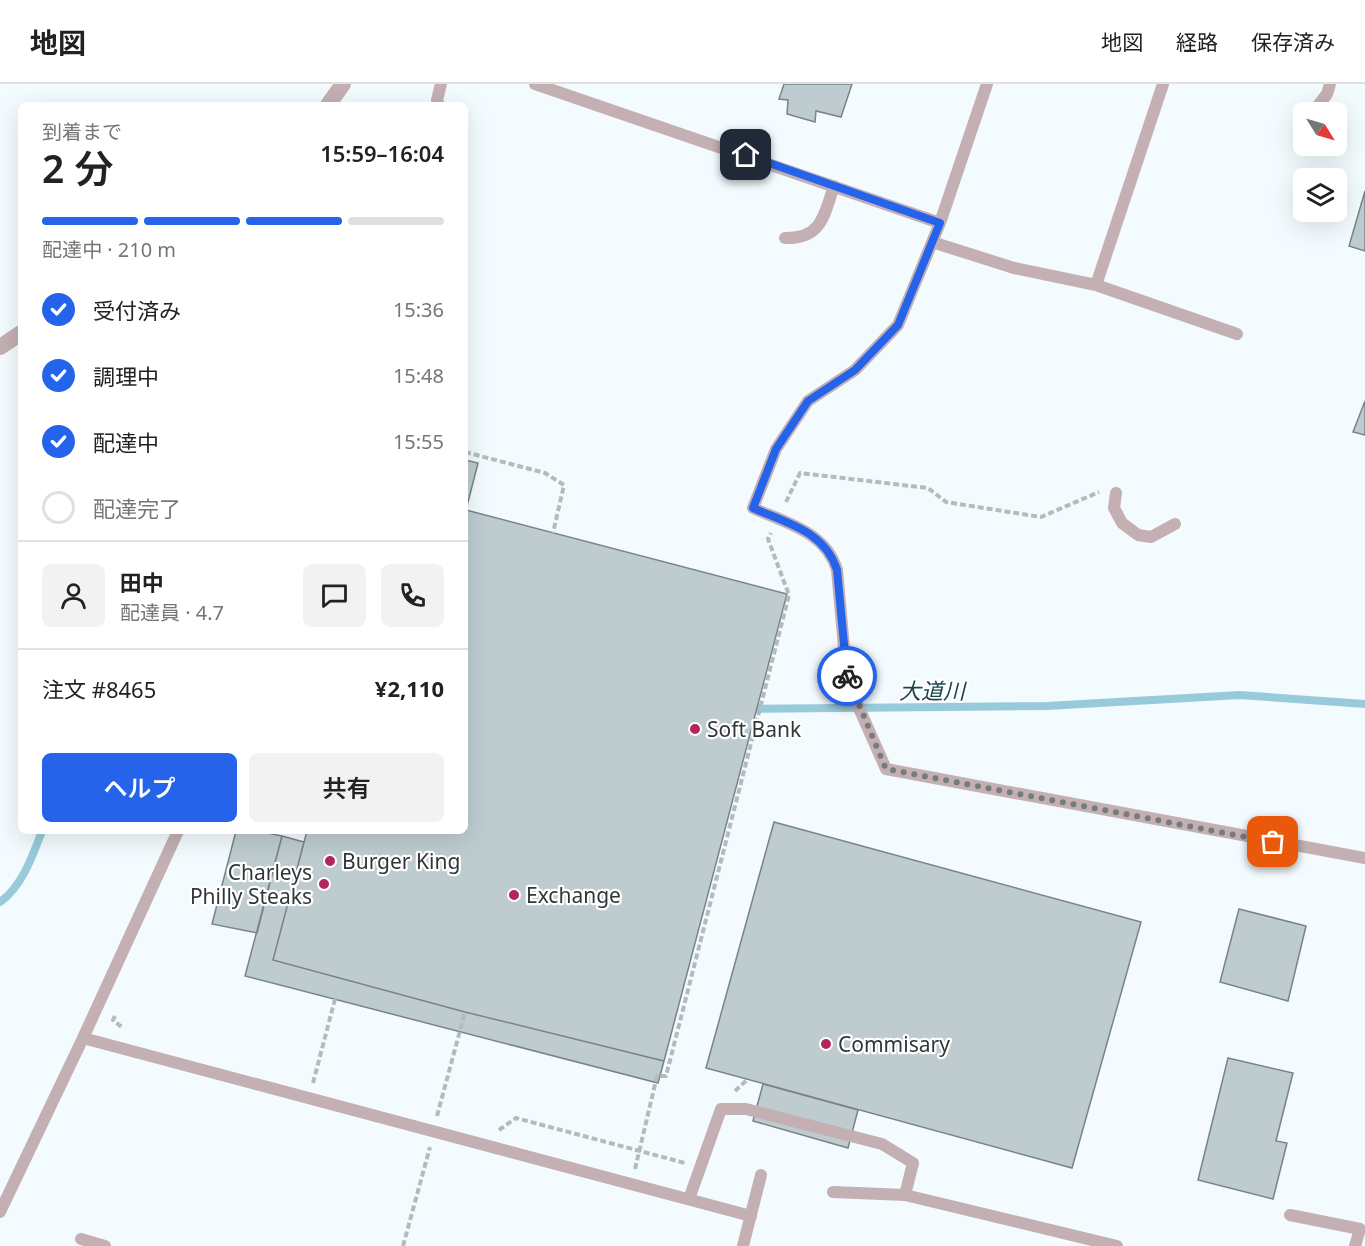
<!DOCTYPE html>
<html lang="ja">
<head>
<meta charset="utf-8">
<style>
	body { margin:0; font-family:"Noto Sans","Noto Sans JP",sans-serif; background:#f2f2f2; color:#222; height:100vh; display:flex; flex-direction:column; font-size:22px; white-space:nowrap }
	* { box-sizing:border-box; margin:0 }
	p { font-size:20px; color:#767676 }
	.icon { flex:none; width:33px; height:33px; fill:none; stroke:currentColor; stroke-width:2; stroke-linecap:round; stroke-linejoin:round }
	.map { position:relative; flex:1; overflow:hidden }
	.details { position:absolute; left:18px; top:18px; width:450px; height:732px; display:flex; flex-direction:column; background:#fff; border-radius:9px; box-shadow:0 6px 24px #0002 }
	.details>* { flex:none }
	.needle { width:39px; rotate:127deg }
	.tools { position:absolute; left:1293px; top:18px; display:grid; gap:12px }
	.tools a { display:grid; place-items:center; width:54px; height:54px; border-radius:9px; background:#fff; box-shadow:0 6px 24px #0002; font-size:30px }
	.pin { position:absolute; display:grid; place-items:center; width:51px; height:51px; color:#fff; margin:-26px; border-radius:12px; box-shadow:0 3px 9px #0006 }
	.courier { position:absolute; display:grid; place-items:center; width:60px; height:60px; margin:-30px; border:4px solid #2563eb; border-radius:50%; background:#fff; color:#222; box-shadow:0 2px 8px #0007 }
	.summary em { font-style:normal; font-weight:600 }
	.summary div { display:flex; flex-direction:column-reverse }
	.summary { display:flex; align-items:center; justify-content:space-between; height:102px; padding:0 24px }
	h1 { font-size:39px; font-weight:600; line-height:45px }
	.bar { display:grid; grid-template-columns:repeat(4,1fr); gap:9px 6px; align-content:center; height:72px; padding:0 24px }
	.bar i { height:8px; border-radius:4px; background:#e0e0e0 }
	.bar .on { background:#2563eb }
	.bar p { grid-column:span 4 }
	.line { display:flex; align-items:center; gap:15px; padding:0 24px; border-top:2px solid #e0e0e0 }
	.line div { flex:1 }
	.round { display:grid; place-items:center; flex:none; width:63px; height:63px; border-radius:9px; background:#f2f2f2 }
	ol { padding:0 24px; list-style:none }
	li { display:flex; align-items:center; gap:18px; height:66px }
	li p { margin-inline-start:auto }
	li .icon { padding:6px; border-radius:50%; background:#2563eb; color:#fff; stroke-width:4 }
	li:last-child { color:#767676 }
	li i { width:33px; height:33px; border:3px solid #e0e0e0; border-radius:50% }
	.primary-button { display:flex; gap:12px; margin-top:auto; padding:12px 24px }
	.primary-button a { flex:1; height:69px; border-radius:9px; background:#2563eb; color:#fff; font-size:24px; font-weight:600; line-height:69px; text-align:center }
	.primary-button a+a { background:#f2f2f2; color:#222 }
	header { display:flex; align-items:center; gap:36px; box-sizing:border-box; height:84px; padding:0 30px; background:#fff; border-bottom:2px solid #e0e0e0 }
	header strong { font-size:28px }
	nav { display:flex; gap:33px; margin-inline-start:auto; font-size:21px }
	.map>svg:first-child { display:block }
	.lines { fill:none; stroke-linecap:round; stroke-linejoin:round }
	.stream { stroke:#98cad9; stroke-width:8 }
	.building { fill:#beccd0; stroke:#788488; stroke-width:1.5 }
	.path { stroke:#b3bbbd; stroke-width:4; stroke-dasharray:6 3; stroke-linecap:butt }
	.service { stroke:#c4afb3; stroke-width:12 }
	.tertiary { stroke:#c4afb3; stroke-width:16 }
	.done { stroke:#757c7d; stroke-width:6; stroke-dasharray:0 10.8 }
	.route { stroke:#2563eb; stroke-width:8 }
	.poi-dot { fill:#b3255b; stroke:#fff; stroke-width:2 }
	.labels { text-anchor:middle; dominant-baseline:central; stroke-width:4.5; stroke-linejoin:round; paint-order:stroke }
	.poi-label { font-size:21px; fill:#313738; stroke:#fff; text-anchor:start }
	.water-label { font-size:22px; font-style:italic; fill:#194551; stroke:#fff }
</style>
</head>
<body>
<header>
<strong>地図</strong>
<nav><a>地図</a><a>経路</a><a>保存済み</a></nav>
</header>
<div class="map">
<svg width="1365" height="1162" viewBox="0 0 1365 1162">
	<rect width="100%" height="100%" fill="#f3fbfe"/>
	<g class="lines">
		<path class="stream" d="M749 625 1047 622 1240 611 1365 620
			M0 818C22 803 33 771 42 747"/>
	</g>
	<path class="building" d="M784 0H852L841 33 816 27 815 38 787 30 788 16 779 15Z
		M1365 107V167L1349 162Z
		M1365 317V351L1353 348Z
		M465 376 478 379 466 426 787 510 664 977 465 928 273 876 307 747H465Z
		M774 738 1141 838 1072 1084 706 984Z
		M236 747H258L282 752 257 849 212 840Z
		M282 752 304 758 273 876 465 928 664 977 658 999 245 892Z
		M1239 825 1306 842 1288 917 1220 898Z
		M1228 974 1293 989 1276 1057 1287 1059 1273 1115 1198 1096Z
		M763 1000 858 1026 848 1064 753 1037Z"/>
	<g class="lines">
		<path class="path" d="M465 368 545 389 564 401 553 449
			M786 418 800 389 928 404 946 418 1041 433 1099 408
			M115 932 113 936 123 944
			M313 999 335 915
			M735 1007 748 995
			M437 1032 465 928
			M499 1046 516 1034 685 1079
			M635 1085 657 992H666L789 511 768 455 771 449
			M403 1162 430 1063"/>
		<path class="service" d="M535 0 940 139
			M987 0 940 139 898 241 855 286 808 317 776 365 753 424C786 439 826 448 837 486L847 597 886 685 1365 774
			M439 21 437 16 441 0
			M1313 28 1327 10 1330 0
			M1303 34H1304
			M785 154C822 155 824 131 834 102
			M932 158 1014 184 1096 201 1237 250
			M1096 201 1163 0
			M1116 409 1114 424 1122 439 1138 451 1151 453 1175 440
			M83 954 178 747
			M833 1108 905 1111 1117 1162
			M689 1115 721 1025H746L882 1060 913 1079 905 1111
			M0 1128 83 954 751 1132
			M1290 1131 1360 1145 1355 1162
			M81 1155 105 1162
			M743 1162 761 1091"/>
		<path class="tertiary" d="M328 21 343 0
			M0 263 21 249"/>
	</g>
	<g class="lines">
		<path class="done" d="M847 592 886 685 1273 758"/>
		<path class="route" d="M746 71 940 139 898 241 855 286 808 317 776 365 753 424C786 439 825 447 837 486L847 592"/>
	</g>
	<g class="poi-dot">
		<circle cx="695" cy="645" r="6"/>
		<circle cx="330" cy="777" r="6"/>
		<circle cx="324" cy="800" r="6"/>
		<circle cx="514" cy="811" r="6"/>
		<circle cx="826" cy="960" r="6"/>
	</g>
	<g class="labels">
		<g class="poi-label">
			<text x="707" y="645">Soft Bank</text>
			<text x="342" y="777">Burger King</text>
			<text x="312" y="788" text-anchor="end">Charleys<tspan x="312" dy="24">Philly Steaks</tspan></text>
			<text x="526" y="811">Exchange</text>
			<text x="838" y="960">Commisary</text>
		</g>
		<g class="water-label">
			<text x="932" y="606">大道川</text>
		</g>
	</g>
</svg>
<div class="tools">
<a><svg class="needle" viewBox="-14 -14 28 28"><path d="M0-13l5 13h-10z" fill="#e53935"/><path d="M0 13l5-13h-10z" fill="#767676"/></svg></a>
<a><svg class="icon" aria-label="layers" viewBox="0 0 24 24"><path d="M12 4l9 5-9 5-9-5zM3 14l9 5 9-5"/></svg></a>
</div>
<div class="pin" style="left:1273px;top:758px;background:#ea580c"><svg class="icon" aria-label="bag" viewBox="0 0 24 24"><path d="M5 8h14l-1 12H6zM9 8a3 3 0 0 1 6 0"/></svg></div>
<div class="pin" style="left:746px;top:71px;background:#1f2937"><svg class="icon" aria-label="home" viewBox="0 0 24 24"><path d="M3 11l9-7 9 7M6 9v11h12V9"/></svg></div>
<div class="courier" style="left:847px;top:592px"><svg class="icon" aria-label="bike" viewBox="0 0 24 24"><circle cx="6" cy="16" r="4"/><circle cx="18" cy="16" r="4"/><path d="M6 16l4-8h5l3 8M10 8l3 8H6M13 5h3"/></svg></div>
<section class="details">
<div class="summary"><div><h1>2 分</h1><p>到着まで</p></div><em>15:59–16:04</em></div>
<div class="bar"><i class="on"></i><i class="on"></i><i class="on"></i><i></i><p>配達中 · 210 m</p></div>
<ol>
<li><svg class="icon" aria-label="check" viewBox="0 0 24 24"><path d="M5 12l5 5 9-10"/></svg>受付済み<p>15:36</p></li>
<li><svg class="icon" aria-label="check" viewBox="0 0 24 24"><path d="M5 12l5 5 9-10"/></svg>調理中<p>15:48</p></li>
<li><svg class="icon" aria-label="check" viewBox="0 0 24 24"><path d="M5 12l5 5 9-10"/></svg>配達中<p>15:55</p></li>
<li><i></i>配達完了</li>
</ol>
<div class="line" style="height:108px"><a class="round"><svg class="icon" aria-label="person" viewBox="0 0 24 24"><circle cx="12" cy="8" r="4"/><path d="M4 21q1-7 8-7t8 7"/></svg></a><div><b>田中</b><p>配達員 · 4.7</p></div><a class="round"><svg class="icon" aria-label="chat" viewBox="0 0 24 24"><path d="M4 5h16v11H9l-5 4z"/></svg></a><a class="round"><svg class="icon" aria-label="phone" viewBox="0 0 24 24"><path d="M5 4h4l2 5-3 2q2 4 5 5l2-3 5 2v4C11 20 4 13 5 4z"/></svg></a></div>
<div class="line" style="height:78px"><div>注文 #8465</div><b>¥2,110</b></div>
<div class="primary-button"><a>ヘルプ</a><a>共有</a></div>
</section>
</div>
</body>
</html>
